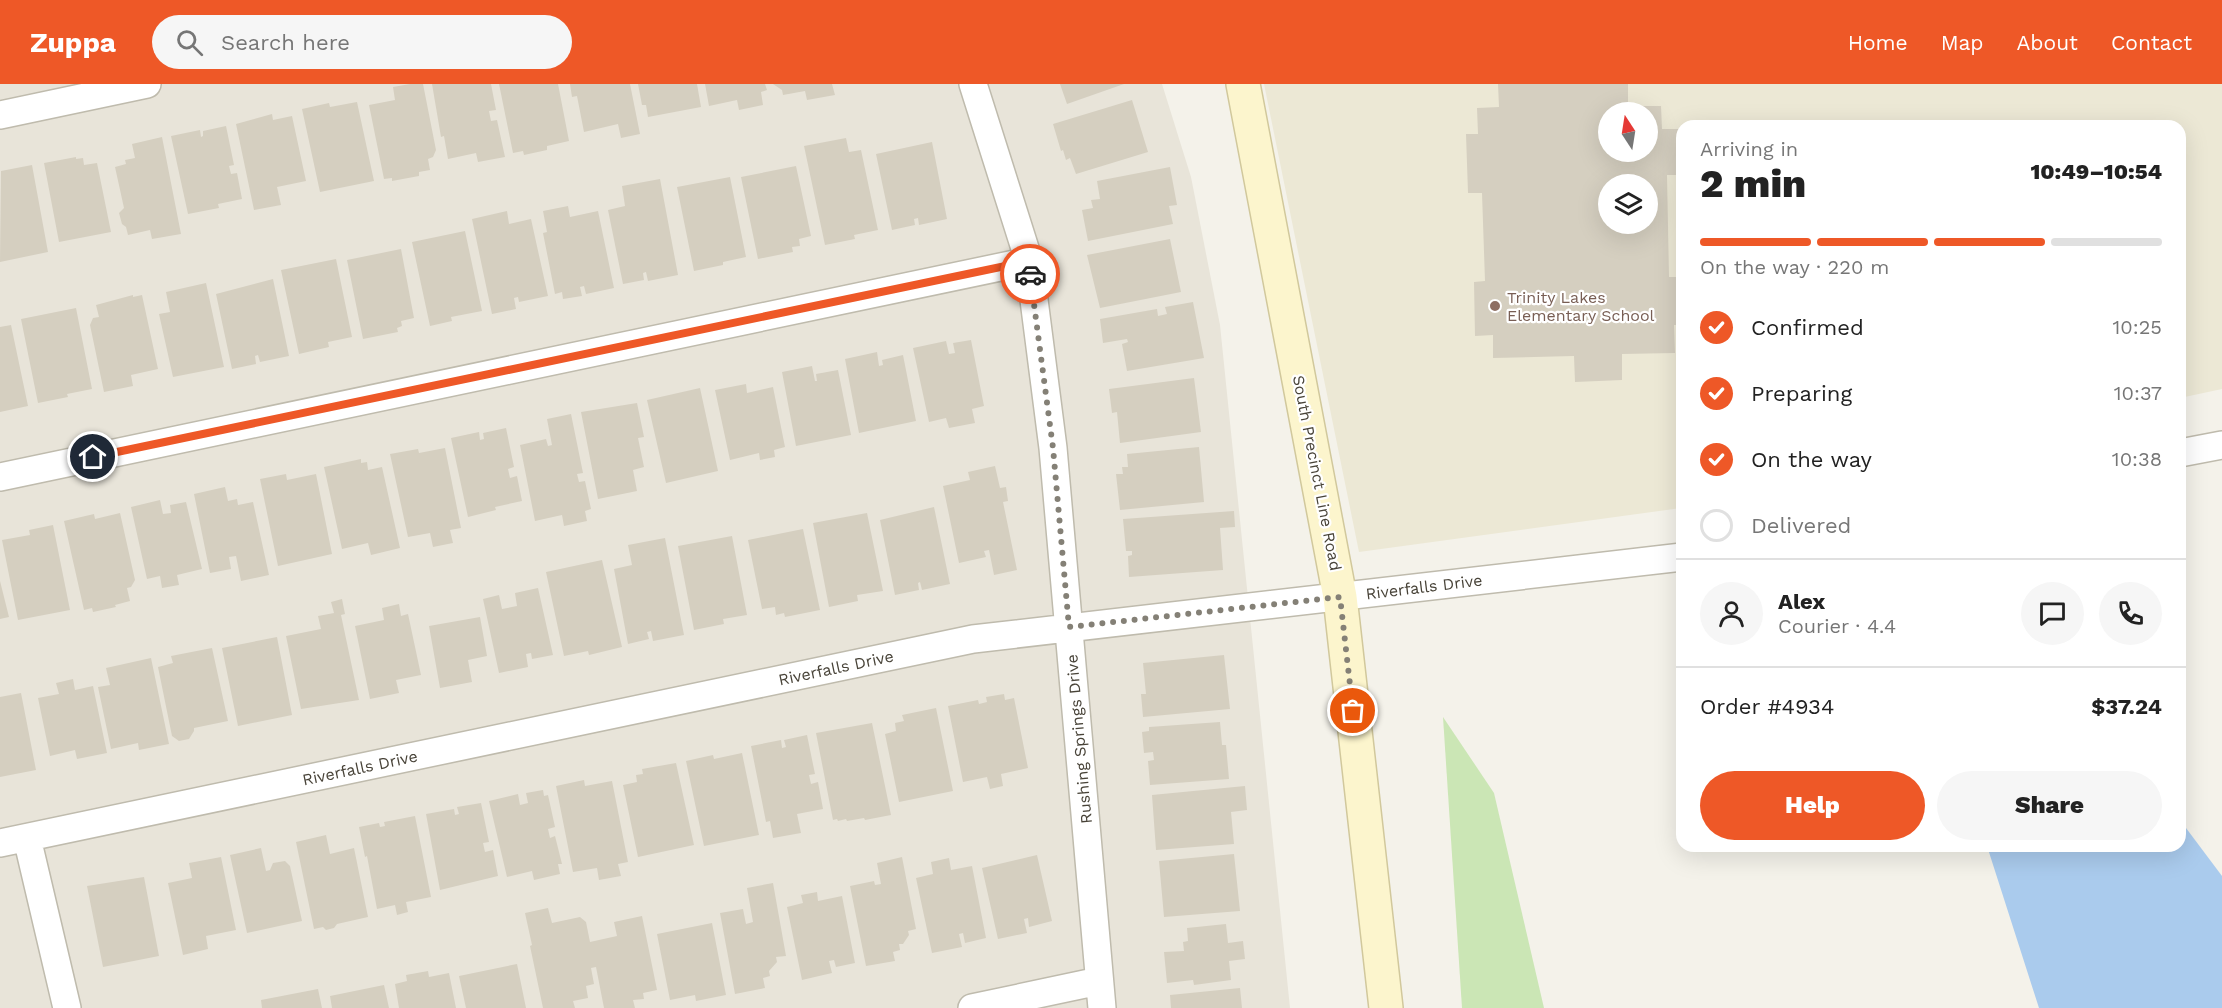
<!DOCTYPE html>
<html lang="en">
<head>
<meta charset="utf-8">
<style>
	body { margin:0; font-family:"Work Sans",sans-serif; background:#f6f6f6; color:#222; height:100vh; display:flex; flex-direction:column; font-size:22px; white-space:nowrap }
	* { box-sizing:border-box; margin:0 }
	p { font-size:20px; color:#767676 }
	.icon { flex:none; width:33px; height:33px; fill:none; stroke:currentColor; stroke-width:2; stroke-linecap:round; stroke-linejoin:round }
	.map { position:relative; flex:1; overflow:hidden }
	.drawer { position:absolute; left:1676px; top:36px; width:510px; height:732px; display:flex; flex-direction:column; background:#fff; border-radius:18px; box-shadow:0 6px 24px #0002 }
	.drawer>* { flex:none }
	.needle { width:39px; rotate:348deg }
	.buttons { position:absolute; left:1598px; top:18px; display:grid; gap:12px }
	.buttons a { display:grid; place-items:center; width:60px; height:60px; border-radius:50%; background:#fff; box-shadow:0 6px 24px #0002; font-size:30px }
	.pin { position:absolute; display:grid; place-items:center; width:51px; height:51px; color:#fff; margin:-26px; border:3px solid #fff; border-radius:50%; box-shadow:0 2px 6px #0007 }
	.courier { position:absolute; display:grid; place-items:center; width:60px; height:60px; margin:-30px; border:4px solid #ee5827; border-radius:50%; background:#fff; color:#222; box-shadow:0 2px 8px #0007 }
	.head em { font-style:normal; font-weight:800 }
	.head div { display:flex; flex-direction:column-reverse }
	.head { display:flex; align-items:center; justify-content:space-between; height:102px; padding:0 24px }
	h1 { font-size:39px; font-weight:800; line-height:45px }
	.bar { display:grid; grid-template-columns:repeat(4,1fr); gap:9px 6px; align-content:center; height:72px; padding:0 24px }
	.bar i { height:8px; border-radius:4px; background:#e0e0e0 }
	.bar .active { background:#ee5827 }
	.bar p { grid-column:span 4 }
	.line { display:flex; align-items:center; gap:15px; padding:0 24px; border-top:2px solid #e0e0e0 }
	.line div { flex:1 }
	.round { display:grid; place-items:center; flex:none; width:63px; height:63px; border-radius:32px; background:#f6f6f6 }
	ol { padding:0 24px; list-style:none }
	li { display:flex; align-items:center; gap:18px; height:66px }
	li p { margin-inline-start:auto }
	li .icon { padding:6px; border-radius:50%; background:#ee5827; color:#fff; stroke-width:4 }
	li:last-child { color:#767676 }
	li i { width:33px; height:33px; border:3px solid #e0e0e0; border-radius:50% }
	.cta { display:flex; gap:12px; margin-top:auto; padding:12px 24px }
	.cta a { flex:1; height:69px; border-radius:36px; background:#ee5827; color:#fff; font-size:24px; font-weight:800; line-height:69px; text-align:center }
	.cta a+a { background:#f6f6f6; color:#222 }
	header { display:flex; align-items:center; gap:36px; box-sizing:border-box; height:84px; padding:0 30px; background:#ee5827; color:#fff }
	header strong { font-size:28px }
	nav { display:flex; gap:33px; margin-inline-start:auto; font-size:21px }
	.search { width:420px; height:54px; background:#f6f6f6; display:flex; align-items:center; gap:15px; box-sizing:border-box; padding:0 21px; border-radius:33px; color:#767676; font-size:22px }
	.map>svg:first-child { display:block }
	.residential { fill:#e8e4d9 }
	.education { fill:#ece8d5; fill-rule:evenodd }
	.green { fill:#cbe6b5 }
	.water { fill:#aacbed }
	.building { fill:#d5cfc0; fill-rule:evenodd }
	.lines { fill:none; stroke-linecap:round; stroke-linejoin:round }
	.minor-casing { stroke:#bfbbad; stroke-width:30 }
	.secondary-casing { stroke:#d1c89c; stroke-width:36 }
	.minor { stroke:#fff; stroke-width:27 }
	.secondary { stroke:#fcf5cd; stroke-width:33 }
	.done { stroke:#848076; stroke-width:6; stroke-dasharray:0 10.8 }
	.route { stroke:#ee5827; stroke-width:8 }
	.education-dot { fill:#8d6e63; stroke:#fff; stroke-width:2 }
	.labels { text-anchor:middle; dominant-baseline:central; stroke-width:4.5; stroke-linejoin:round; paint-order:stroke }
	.education-label { font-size:16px; fill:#785e54; stroke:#fff; text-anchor:start }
	.street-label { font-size:16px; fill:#484338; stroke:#fff }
</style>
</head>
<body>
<header>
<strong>Zuppa</strong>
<div class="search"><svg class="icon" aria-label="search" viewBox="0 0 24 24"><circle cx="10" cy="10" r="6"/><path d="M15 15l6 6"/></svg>Search here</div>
<nav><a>Home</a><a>Map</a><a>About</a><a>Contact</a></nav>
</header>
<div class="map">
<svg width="2222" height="924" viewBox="0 0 2222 924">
	<rect width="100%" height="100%" fill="#f4f2ea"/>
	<path class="residential" d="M0 0H1162L1191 93 1220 241 1290 924H0Z"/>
	<path class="education" d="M1264 0H2222V305L2180 314V42H1682L1681 424 1359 468ZM1608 28H1647V68H1608ZM1608 100H1647V140H1608Z"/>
	<path class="green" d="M1443 633 1494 709 1544 924H1462Z"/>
	<path class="water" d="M2180 736 2222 792V924H2039L1987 762H2180Z"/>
	<path class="building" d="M410 0H423L436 66 433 73 428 75 430 86 419 88V92L392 97V94L384 95 369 21 395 16 393 3Z
		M432 0H491L496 26 489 27 491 37 497 36 505 73 478 78 476 69 448 75 444 52 441 53Z
		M499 0H558L569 57 547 62V66L524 71 523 67 513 69Z
		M570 0H630L640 50 621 54 618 40 584 48 577 12 572 13Z
		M638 0H697L701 23 648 33 646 21H642Z
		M705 0H765L767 6 761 8 763 21 739 26 737 16 709 22Z
		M773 0H832L835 11 807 16 805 7 783 11 782 6Z
		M1060 0H1124L1067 20Z
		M1498 0H1628V22H1661L1662 45H1680L1681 91H1667L1669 193H1682V241H1674L1675 269 1622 270V296L1575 298 1574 272 1493 274V251L1475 252 1474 198 1485 197 1482 109H1468L1466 50H1478L1477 24 1499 23ZM1608 28H1647V68H1608ZM1608 100H1647V140H1608Z
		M1132 16 1148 68 1076 90 1070 74 1066 76 1063 66 1061 67 1053 40Z
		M357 18 374 97 320 108 302 25 329 19 330 23Z
		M272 30 273 36 292 32 306 97 277 103 281 121 254 126 236 40Z
		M226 42 234 81 229 82 231 90 237 89 242 115 218 120 219 124 188 130 171 52 200 46 201 53 203 52V47Z
		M162 53 181 150 152 155 150 146 128 151 126 143 122 140 119 129 124 124 115 83 126 80 125 76 135 74 132 60Z
		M846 54 849 68 861 66 878 146 854 151 855 155 825 161 804 62Z
		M932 58 947 135 919 141 918 134 914 135 915 141 892 146 876 70Z
		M76 73V75L83 74 84 81 97 79 111 148 59 158 44 79Z
		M32 81 48 168 0 178 1 87Z
		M796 82 811 152 799 155 800 162 792 163 793 168 758 175 741 93Z
		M1170 83 1177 121 1169 122 1173 140 1088 157 1082 126 1093 124 1091 116 1100 115 1097 97Z
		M730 93 746 173 723 178V181L694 187 677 103Z
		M660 95 678 191 648 197 646 188 643 189 644 196 623 200 608 126 625 122 622 102Z
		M568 122 570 133 598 127 614 204 586 210 584 202 580 203 582 212 563 215 562 208 555 210 543 149 547 148 543 127Z
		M507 127 509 140 531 135 548 212 519 218 518 213 514 214 516 225 492 230 472 135Z
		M465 147 482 227 451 233 452 237 430 242 412 158Z
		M1170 155 1181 208 1100 224 1087 171Z
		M401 165 414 234 401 237 402 242 397 244 398 248 363 255 347 176Z
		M336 175 352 253 328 258 329 263 299 270 281 186Z
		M273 195 289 272 260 278 258 271 255 272 256 280 232 285 216 210Z
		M206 199 224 283 173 293 159 230 170 228 166 208Z
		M133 211V213L142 211 158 285 131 291 133 302 104 308 90 241 93 234 99 233 96 221Z
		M1193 218 1204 274 1127 287 1122 260 1128 258 1127 255 1103 259 1100 235 1157 225 1158 232 1167 230 1165 223Z
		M76 224 92 305 67 310 68 313 38 319 21 235Z
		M11 241 28 322 0 328V243Z
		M971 256 984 322 972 325 975 339 949 344 946 334 929 338 913 264 946 257 949 270 955 269 953 259Z
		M877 268 879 282 883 281 882 276 903 271 916 337 859 349 845 275Z
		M812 282 815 297H817L816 290 838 286 851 351 796 362 782 288Z
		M1194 294 1201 348 1120 359 1117 328 1112 329 1109 305Z
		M746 300 747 309 773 303 785 363 774 366 775 373 760 376 759 369 730 376 715 306Z
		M700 304 718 387 666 399 647 316Z
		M637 319 644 353 638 354 644 383 633 386 637 407 598 415 581 328Z
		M571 330 583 389 577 390 579 398 585 397 591 425 585 427 587 437 564 442 562 431 535 437 520 361 546 355 548 362 552 361 547 335Z
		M506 344 514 383 508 385 510 394 517 392 522 417 495 423 496 426 468 433 451 354 479 348 480 356 484 355 483 349Z
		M1199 363 1204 418 1120 426 1116 390H1123L1122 383H1128L1127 370Z
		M445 364 461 444 450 446 453 459 433 463 430 449 408 453 390 370 418 365 419 369Z
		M361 375V379L367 378 368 386 382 383 400 464 371 471 368 459 342 465 324 383Z
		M995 382 1000 404 1006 403 1008 417 1003 418 1017 486 994 491 989 466 984 467 986 473 959 479 943 402 970 396 968 388Z
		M286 390 287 396 316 390 332 470 278 482 260 395Z
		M225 403 228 417 237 415 238 421 253 418 269 491 241 497 236 472 229 473 231 485 210 489 194 410Z
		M160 416 163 430 171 429 170 421 186 418 202 485 177 491 179 501 162 504 160 492 147 495 131 423Z
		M934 423 950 500 922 506 920 498 918 499 919 506 895 511 880 436Z
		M1234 427 1235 443 1220 444 1223 486 1129 493 1128 472 1132 471V467H1126L1123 435Z
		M120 429 135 496 131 503 127 504 130 517 115 521 116 523 93 528 92 524 84 526 64 437 94 430 95 435Z
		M867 429 883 507 857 511 858 517 829 523 813 439Z
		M53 441 70 526 18 536 2 456 30 451 29 446Z
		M803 445 820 526 785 533 784 529 776 531 775 523 762 525 748 456Z
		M732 452 747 531 723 535 724 540 694 546 678 462Z
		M665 454 684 551 653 557 651 547 647 548 649 555 628 560 614 485 632 481 628 461Z
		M602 476 622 563 589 571 588 567 564 572 546 488Z
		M0 497 9 533 0 535Z
		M538 504 553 571 532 575 531 569 526 570 528 583 499 589 483 515 499 511 502 525 517 522 515 509Z
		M342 515 345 530 341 531 359 616 301 625 286 552 321 545 318 532 334 529 331 518Z
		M399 520 401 532 408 530 421 591 396 596 399 609 370 615 355 542 384 536 382 524Z
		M480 533 487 572 468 576 472 598 440 604 429 542Z
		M277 553 292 631 238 642 222 564Z
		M212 564 228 637 194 644V647L189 655 179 657 172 652 158 583 173 579 171 572Z
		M1224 571 1230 625 1143 633 1141 610H1146L1143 579Z
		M151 574 169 660 139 666 138 659 111 665 98 603 110 601 106 584Z
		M73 595 75 606 93 602 107 669 77 675 75 666 50 672 38 614 59 610 56 599Z
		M21 609 36 686 0 693V613Z
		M1004 610 1005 616 1014 614 1028 684 1001 690 1003 702 990 705 987 693 963 698 948 622 978 616 979 620 987 618 986 613Z
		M936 624 953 707 899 718 885 650 896 647 895 639 904 637 902 631Z
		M1220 638 1222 661H1226L1229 695 1150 701 1148 677 1154 676 1153 668 1144 669 1142 648 1149 647V643Z
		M872 639 891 731 865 736 864 734 847 737 846 735 838 737 837 735 833 736 816 649Z
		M807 651 815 690 809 691 811 700 818 698 823 725 797 730 801 749 773 754 770 737 766 738 751 662 781 656 782 664 786 663 784 656Z
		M742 669 759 751 704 762 686 677 713 671 714 675Z
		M676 679 694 761 638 773 623 701 637 698 636 691 643 690 642 685Z
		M584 696 585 702 612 697 628 778 618 780 621 792 599 796 597 784 573 788 556 702Z
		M1245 702 1247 726 1231 728 1234 760 1156 766 1152 711Z
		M543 706 544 712 548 711 555 743 548 745 550 754 555 752 562 780H558L560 790 534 796 532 787 507 793 489 717 518 710 520 721 528 719 526 709Z
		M481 719 489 758 483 759 485 768 493 766 498 792 440 806 426 730 454 725 455 731 459 730 457 723Z
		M415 732 431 813 406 818 408 828 397 831 395 821 377 825 367 772 365 773 359 743 379 739 380 743 385 742 384 738Z
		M326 751 330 770 354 764 368 833 337 840 334 844 326 846 323 843 314 845 296 758Z
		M261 764 266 787 270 786 273 779 285 777 290 782 302 837 247 849 230 771Z
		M1234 770 1240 827 1164 833 1159 777Z
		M1037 771 1052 837 1029 843 1028 834 1024 835 1027 849 998 855 982 784Z
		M221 773 236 846 206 852 208 865 183 871 168 799 192 794 189 779Z
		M902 773 916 845 908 847 909 851 903 860H899L900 866 893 868 895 877 866 882 850 802 874 797 875 801 881 800 877 779Z
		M949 774 951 786 972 782 986 854 965 859 963 849 959 850 962 863 932 869 916 794 933 790 931 778Z
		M144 793 159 872 103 883 87 802Z
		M773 799 786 872 776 873 777 878 769 887 770 892 763 894 765 904 735 910 720 829 743 825 746 840 753 838 747 804Z
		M817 808 818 817 842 812 855 879 836 883 834 876 829 877 832 889 802 896 787 823 803 819 801 811Z
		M548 824 552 839 580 833 586 838 590 858 617 852 614 838 642 832 657 906 643 909 644 915 633 916 635 924H604L596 883 591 884 594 900 586 902 588 914 573 917 575 924H543L530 862 532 861 525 829Z
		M712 839 726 911 696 917 695 911 670 916 657 850Z
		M1226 840 1228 859 1243 857 1245 875 1229 877 1231 896 1194 901 1193 896 1167 899 1164 868 1184 867 1183 858 1188 857 1187 844Z
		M517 880 526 924H466L459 892Z
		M428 887 429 893 449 889 456 924H399L395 900 407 897 406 891Z
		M384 901 389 924H332L330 912Z
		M1240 904 1242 924H1171L1170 911Z
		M318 905 322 924H262L261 916Z"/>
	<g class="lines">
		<g class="minor-casing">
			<path id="minor" d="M973 0 1029 177 1053 364 1102 924
				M0 31 147 0
				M2180 369 2222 361
				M0 393 1029 177
				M27 754 67 924
				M0 759 973 555 1682 473
				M972 924 1099 897"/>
		</g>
		<g class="secondary-casing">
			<path id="secondary" d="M1243 0 1340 513 1386 924"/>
		</g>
		<use href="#minor" class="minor"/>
		<use href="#secondary" class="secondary"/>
	</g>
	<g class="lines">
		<path class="done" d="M1030 190 1053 364 1069 543 1340 513 1353 627"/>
		<path class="route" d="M93 373 1029 177 1030 190"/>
	</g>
	<circle class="education-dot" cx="1495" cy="222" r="6"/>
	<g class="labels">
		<g class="education-label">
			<text x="1507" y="213">Trinity Lakes<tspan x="1507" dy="18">Elementary School</tspan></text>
		</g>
		<g class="street-label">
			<text transform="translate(1317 389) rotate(79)">South Precinct Line Road</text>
			<text transform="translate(1424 503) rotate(-7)">Riverfalls Drive</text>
			<text transform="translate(836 584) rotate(-12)">Riverfalls Drive</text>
			<text transform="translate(1079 655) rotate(-95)">Rushing Springs Drive</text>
			<text transform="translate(360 684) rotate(-12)">Riverfalls Drive</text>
		</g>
	</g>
</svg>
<div class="buttons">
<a><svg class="needle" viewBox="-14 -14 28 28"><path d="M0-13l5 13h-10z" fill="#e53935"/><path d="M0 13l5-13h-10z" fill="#767676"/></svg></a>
<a><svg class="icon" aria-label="layers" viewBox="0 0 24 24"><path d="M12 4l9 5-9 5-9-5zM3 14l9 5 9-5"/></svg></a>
</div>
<div class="pin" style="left:1353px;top:627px;background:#ea580c"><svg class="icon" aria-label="bag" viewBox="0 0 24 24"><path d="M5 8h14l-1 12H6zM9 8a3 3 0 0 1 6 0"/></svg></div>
<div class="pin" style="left:93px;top:373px;background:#1f2937"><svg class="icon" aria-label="home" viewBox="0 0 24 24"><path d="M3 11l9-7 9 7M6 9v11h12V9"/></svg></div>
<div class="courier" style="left:1030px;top:190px"><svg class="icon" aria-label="car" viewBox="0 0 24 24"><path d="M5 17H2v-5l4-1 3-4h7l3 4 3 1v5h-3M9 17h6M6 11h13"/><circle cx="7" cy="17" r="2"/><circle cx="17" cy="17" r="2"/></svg></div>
<section class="drawer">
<div class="head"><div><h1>2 min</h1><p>Arriving in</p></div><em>10:49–10:54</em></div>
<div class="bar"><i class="active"></i><i class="active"></i><i class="active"></i><i></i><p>On the way · 220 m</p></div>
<ol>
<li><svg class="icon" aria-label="check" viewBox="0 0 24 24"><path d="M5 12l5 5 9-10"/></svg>Confirmed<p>10:25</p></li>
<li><svg class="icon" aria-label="check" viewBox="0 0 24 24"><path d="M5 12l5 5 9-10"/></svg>Preparing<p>10:37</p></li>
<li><svg class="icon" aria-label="check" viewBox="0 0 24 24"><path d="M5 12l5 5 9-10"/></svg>On the way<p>10:38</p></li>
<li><i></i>Delivered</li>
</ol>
<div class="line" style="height:108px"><a class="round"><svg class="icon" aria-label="person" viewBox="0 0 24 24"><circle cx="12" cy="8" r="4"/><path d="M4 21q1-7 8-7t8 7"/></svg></a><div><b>Alex</b><p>Courier · 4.4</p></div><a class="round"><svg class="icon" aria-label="chat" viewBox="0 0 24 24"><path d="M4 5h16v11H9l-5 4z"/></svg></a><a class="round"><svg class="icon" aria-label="phone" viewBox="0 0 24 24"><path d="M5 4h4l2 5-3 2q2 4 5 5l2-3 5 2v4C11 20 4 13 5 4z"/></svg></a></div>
<div class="line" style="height:78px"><div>Order #4934</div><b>$37.24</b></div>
<div class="cta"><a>Help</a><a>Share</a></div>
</section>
</div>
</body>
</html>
